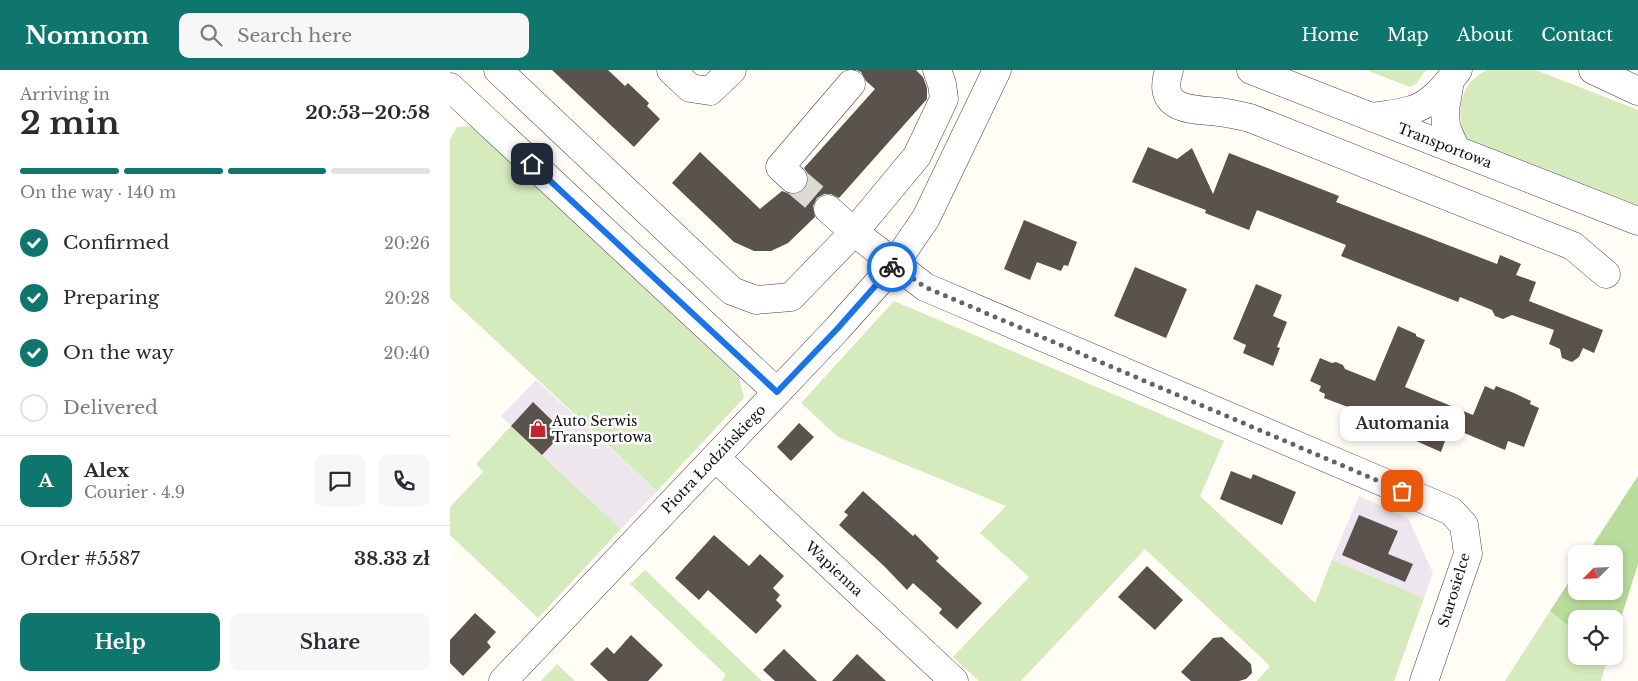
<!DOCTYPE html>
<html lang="en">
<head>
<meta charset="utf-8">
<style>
	body { margin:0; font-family:"Libre Baskerville",serif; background:#f7f7f7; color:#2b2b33; height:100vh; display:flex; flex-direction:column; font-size:19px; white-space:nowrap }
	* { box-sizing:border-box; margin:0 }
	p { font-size:16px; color:#7c7c81 }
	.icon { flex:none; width:28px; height:28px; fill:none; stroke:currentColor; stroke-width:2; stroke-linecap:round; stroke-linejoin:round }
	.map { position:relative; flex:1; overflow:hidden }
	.sheet { display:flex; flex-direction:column; background:#fff; width:450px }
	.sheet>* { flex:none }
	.needle { width:32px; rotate:246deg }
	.tools { position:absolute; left:1118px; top:475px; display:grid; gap:10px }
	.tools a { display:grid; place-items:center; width:55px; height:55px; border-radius:10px; background:#fff; box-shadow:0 2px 8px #0003; font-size:25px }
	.pin { position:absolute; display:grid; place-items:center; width:42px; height:42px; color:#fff; margin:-21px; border-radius:10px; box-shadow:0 2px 8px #0006 }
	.courier { position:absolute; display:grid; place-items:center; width:50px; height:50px; margin:-25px; border:4px solid #1a73e8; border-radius:50%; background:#fff; color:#222; box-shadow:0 1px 6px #0007 }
	.bubble { position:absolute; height:35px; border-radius:10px; background:#fff; box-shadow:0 2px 8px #0003; font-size:16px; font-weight:700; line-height:35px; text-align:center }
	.overview em { font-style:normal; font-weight:700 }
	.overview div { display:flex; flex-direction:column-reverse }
	.overview { display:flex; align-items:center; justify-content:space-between; height:85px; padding:0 20px }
	h1 { font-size:32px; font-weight:700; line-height:38px }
	.bar { display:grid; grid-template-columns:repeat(4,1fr); gap:8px 5px; align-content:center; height:60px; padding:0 20px }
	.bar i { height:6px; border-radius:4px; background:#e1e1e2 }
	.bar .active { background:#0f766e }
	.bar p { grid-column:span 4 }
	.line { display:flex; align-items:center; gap:12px; padding:0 20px; border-top:1px solid #e1e1e2 }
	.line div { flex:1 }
	.round { display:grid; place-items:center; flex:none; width:52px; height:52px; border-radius:10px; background:#f7f7f7 }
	ol { padding:0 20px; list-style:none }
	li { display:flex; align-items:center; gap:15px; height:55px }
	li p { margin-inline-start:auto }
	li .icon { padding:5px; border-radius:50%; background:#0f766e; color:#fff; stroke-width:4 }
	li:last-child { color:#7c7c81 }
	li i { width:28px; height:28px; border:2px solid #e1e1e2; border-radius:50% }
	.button { display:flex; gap:10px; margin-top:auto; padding:10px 20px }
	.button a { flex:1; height:58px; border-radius:10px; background:#0f766e; color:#fff; font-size:20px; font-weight:700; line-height:58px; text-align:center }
	.button a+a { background:#f7f7f7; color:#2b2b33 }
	header { display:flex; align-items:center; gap:30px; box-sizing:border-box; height:70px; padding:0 25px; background:#0f766e; color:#fff }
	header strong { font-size:24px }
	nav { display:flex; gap:28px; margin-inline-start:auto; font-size:18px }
	.search { width:350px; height:45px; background:#f7f7f7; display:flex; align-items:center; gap:12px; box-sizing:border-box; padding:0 18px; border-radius:10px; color:#7c7c81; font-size:19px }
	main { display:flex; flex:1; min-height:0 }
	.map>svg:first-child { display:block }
	.industrial { fill:#eee6ef }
	.green { fill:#d5ebbd }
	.forest { fill:#b9dc9c }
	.building { fill:#5a524d }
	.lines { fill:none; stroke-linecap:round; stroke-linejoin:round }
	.minor-tunnel { stroke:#dbdad3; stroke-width:28; stroke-dasharray:28 14; stroke-linecap:butt }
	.minor-casing { stroke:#444; stroke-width:29 }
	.minor { stroke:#fff; stroke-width:28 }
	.done { stroke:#646461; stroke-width:5; stroke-dasharray:0 9 }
	.route { stroke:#1a73e8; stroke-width:6 }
	.labels { text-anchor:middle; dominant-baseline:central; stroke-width:5; stroke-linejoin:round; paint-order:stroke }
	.street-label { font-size:14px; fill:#111; stroke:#fff }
	.poi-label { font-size:14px; fill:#111; stroke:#fff; text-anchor:start }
</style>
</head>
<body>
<header>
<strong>Nomnom</strong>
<div class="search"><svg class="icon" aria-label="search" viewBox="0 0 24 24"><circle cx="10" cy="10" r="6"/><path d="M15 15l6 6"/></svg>Search here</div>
<nav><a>Home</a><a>Map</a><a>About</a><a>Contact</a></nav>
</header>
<main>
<section class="sheet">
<div class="overview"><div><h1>2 min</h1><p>Arriving in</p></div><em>20:53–20:58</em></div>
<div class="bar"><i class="active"></i><i class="active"></i><i class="active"></i><i></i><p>On the way · 140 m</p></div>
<ol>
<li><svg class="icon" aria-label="check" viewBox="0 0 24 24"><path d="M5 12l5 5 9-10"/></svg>Confirmed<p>20:26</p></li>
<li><svg class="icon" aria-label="check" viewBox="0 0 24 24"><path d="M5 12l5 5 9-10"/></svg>Preparing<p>20:28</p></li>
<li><svg class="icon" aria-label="check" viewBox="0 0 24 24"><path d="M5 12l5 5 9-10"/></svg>On the way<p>20:40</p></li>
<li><i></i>Delivered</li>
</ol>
<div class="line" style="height:90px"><b class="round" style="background:#0f766e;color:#fff">A</b><div><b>Alex</b><p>Courier · 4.9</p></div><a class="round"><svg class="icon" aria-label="chat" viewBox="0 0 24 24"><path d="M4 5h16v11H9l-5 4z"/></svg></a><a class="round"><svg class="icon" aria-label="phone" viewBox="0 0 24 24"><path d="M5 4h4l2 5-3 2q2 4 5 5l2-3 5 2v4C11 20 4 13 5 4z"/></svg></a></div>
<div class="line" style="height:65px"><div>Order #5587</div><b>38.33 zł</b></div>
<div class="button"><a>Help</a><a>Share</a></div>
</section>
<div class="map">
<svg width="1188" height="611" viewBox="0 0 1188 611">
	<rect width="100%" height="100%" fill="#fffdf5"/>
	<path class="industrial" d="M86 310 207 421 171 459 51 346Z
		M909 426 958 448 983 503 974 528 882 490Z"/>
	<path class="green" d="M916 0H976L966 14 960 17Z
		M1037 0H1086L1188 40V135L1015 69C1006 42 1009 13 1037 0Z
		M23 56 289 307 294 328 207 421 0 228V69L7 57Z
		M444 231 774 371 750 426 865 533 882 490 974 528 944 611H807L820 596 695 479 571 611H529L503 587 579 507 530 463 556 436 388 367 351 333Z
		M61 356 171 459 88 548 0 465V437L33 402 26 394Z
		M195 500 312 611H272L276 605 180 514Z
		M1100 541 1126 562V586H1158L1151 611H1055Z
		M107 594 125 611H91Z"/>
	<path class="forest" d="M1188 406V494L1164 570V549H1126V562L1100 541 1126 501V521H1164V484H1137Z"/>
	<path class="building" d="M102 0H158L175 16 178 13 199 33 197 36 210 49 184 77Z
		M407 0H466L473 7 477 18V29L389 128 381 124H374L367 128 363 136 365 147 338 173 321 181H304L284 172 222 113 250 82 310 139 332 121 340 124H348L355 119 358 112V104L354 98 425 19 416 11 411 2Z
		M698 77 727 89 742 78 763 124 779 83 889 126 886 132 1047 194 1050 185 1071 194 1066 205 1086 212 1079 231 1153 260 1144 283 1133 278 1129 287 1122 292 1112 288 1110 279 1099 274 1104 260 1062 245 1053 249 1045 246 1042 240 1010 227 1008 232 891 186 896 175 807 140 799 160 755 143 756 140 682 112Z
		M574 150 627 172 618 196 614 195 611 201 587 192 580 210 554 199Z
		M685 197 737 219 716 268 664 246Z
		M806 214 832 225 823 246 837 252 827 277 830 278 823 296 793 283 796 275 783 269Z
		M948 256 966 264V266L975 270 955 317 1023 345 1035 316 1044 320 1046 316 1064 323 1081 331 1080 334 1089 338 1074 377 1058 371 1055 380 1000 357 991 382 964 370 965 367 930 352 928 355 909 347 911 342 874 328 875 324 869 321 871 316 860 311 870 288 882 293 886 292 893 295 895 299 925 311Z
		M83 332 114 362 92 385 61 356Z
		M349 353 364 367 341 391 327 377Z
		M781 401 801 409 803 404 846 422 832 455 770 429Z
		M413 421 463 466 465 464 489 488 486 491 532 533 507 559 489 543 492 539 463 513 457 520 434 496 389 455 398 445 394 442Z
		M909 445 948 461 938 484 963 494 955 512 892 485Z
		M264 465 299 496 310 484 334 506 323 518 330 525 326 530 332 536 306 564 258 520 249 530 225 508Z
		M697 496 733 530 705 560 668 527Z
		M25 543 46 562 37 572 41 577 13 606 0 593V570Z
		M181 565 213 595 198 611H158L140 594 157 577 164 584Z
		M772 567 801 594 802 603 796 609 789 611H741L731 602 763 568Z
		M334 579 367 611H325L313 600Z
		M407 584 436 611H382Z"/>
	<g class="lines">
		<path class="minor-tunnel" d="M343 109 378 139"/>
		<g class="minor-casing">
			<g id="minor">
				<path d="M48 0 282 221 306 230 341 227 404 162 475 217 1001 441 1014 455 1018 484 974 611"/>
				<path d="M221 0 240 18 260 21 282 0"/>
				<path d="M719 0C706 41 741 39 769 42 780 43 790 46 800 48L1123 176 1156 204"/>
				<path id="s1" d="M801 0 1188 151"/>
				<path d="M1143 0 1188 21"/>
				<path d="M1000 10 995 40 996 57 1006 80"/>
				<path d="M0 17 327 322"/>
				<path d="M922 47C934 45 948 44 961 40 981 35 995 16 1008 0"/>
				<path d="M343 109 330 97 401 14"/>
				<path d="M378 139 404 162 467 86 494 29 492 14 487 0"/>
				<path id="s2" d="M266 388 504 611"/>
				<path id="s3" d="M53 611 388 258 444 195 476 148 547 0"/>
			</g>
		</g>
		<use href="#minor" class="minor"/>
	</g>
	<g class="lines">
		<path class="done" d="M442 197 444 195 475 217 952 421"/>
		<path class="route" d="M82 94 327 322 388 258 442 197"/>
	</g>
	<defs>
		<g id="shop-bare" transform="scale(1.35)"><path d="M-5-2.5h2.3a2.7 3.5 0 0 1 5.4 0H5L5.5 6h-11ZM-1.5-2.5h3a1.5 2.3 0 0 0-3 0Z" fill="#c4262e" stroke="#fff" stroke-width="2.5" paint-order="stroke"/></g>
	</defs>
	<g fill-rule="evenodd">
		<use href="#shop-bare" x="88" y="359"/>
	</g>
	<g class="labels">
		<g class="street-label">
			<text stroke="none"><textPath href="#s1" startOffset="208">Transportowa</textPath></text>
			<text stroke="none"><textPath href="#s3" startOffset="306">Piotra Łodzińskiego</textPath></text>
			<text stroke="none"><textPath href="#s2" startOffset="162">Wapienna</textPath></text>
			<text transform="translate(1004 520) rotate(-73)">Starosielce</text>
		</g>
		<g class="poi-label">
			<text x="102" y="351">Auto Serwis<tspan x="102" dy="16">Transportowa</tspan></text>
		</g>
	</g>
</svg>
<div class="tools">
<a><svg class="needle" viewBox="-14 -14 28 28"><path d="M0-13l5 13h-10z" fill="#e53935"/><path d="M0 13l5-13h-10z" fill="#7c7c81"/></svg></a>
<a><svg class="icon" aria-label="locate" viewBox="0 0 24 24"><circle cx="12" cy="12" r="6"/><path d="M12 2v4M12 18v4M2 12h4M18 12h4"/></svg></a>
</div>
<div class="pin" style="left:952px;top:421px;background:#ea580c"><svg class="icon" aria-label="bag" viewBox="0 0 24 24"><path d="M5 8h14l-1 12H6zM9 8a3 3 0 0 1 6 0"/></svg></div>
<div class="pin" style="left:82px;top:94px;background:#1f2937"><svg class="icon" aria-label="home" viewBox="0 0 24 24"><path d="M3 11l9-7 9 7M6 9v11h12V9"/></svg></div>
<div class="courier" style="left:442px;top:197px"><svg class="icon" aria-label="bike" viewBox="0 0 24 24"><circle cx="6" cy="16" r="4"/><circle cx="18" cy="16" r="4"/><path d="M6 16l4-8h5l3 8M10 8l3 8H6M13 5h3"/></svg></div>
<div class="bubble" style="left:890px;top:336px;width:125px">Automania</div>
</div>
</main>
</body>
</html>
